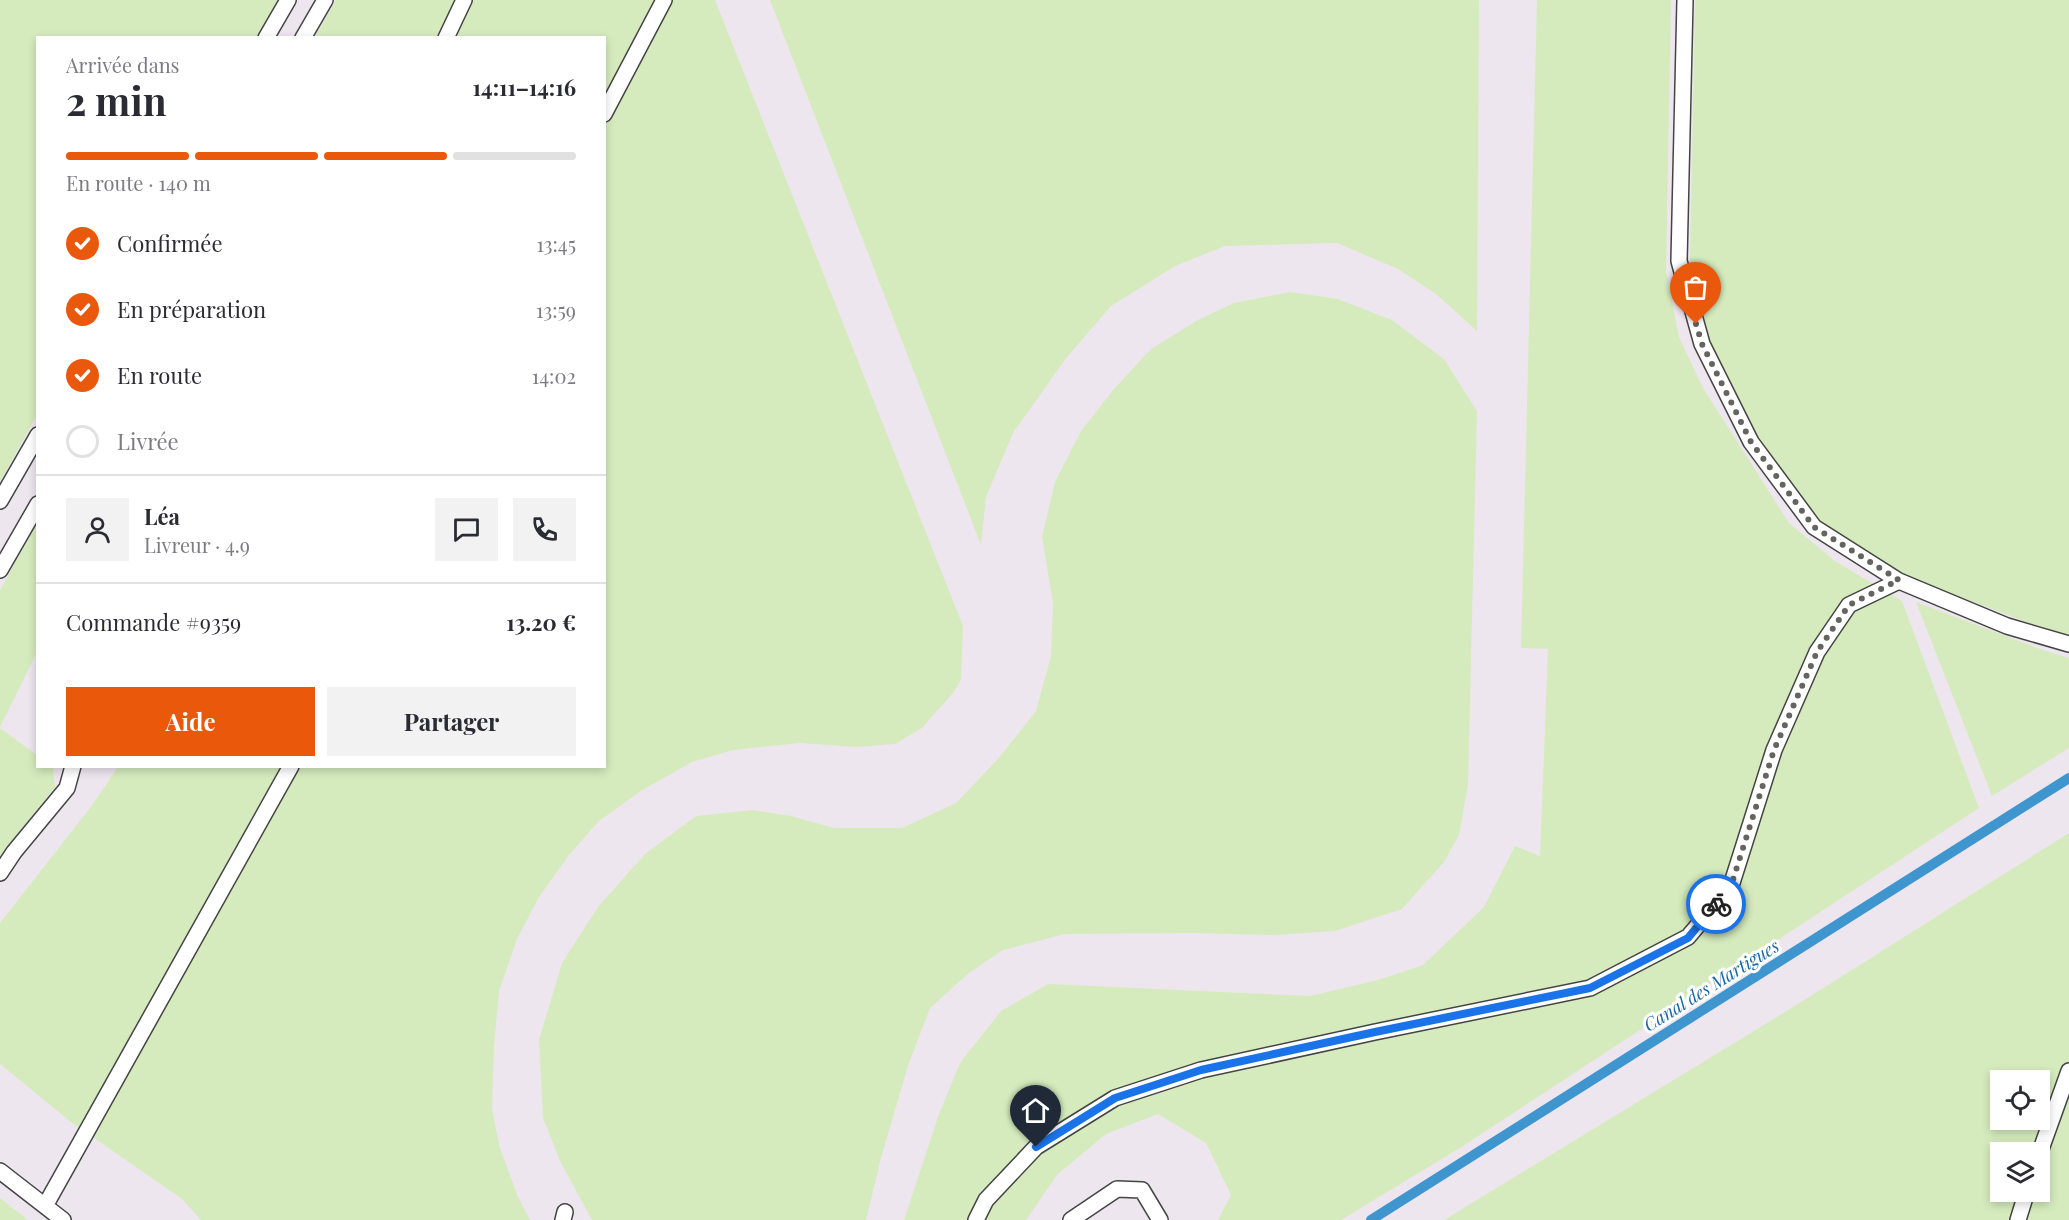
<!DOCTYPE html>
<html lang="fr">
<head>
<meta charset="utf-8">
<style>
	body { margin:0; font-family:"Playfair Display",serif; background:#f2f2f3; color:#2b2b33; height:100vh; display:flex; flex-direction:column; font-size:22px; white-space:nowrap }
	* { box-sizing:border-box; margin:0 }
	p { font-size:20px; color:#7c7c81 }
	.icon { flex:none; width:33px; height:33px; fill:none; stroke:currentColor; stroke-width:2; stroke-linecap:round; stroke-linejoin:round }
	.map { position:relative; flex:1; overflow:hidden }
	.panel { position:absolute; left:36px; top:36px; width:570px; height:732px; display:flex; flex-direction:column; background:#fff; border-radius:0px; box-shadow:0 3px 9px #0003 }
	.panel>* { flex:none }
	.fabs { position:absolute; left:1990px; top:1070px; display:grid; gap:12px }
	.fabs a { display:grid; place-items:center; width:60px; height:60px; border-radius:0px; background:#fff; box-shadow:0 3px 9px #0003; font-size:30px }
	.pin { position:absolute; display:grid; place-items:center; width:51px; height:51px; color:#fff; margin:-62px -26px; border-radius:50% 50% 50% 0; rotate:-45deg; box-shadow:0 0 6px #0007 }
	.pin .icon { rotate:45deg }
	.courier { position:absolute; display:grid; place-items:center; width:60px; height:60px; margin:-30px; border:4px solid #1a73e8; border-radius:50%; background:#fff; color:#222; box-shadow:0 2px 8px #0007 }
	.head em { font-style:normal; font-weight:700 }
	.head div { display:flex; flex-direction:column-reverse }
	.head { display:flex; align-items:center; justify-content:space-between; height:102px; padding:0 30px }
	h1 { font-size:39px; font-weight:700; line-height:45px }
	.bar { display:grid; grid-template-columns:repeat(4,1fr); gap:9px 6px; align-content:center; height:72px; padding:0 30px }
	.bar i { height:8px; border-radius:4px; background:#e1e1e2 }
	.bar .on { background:#ea580c }
	.bar p { grid-column:span 4 }
	.line { display:flex; align-items:center; gap:15px; padding:0 30px; border-top:2px solid #e1e1e2 }
	.line div { flex:1 }
	.round { display:grid; place-items:center; flex:none; width:63px; height:63px; border-radius:0px; background:#f2f2f3 }
	ol { padding:0 30px; list-style:none }
	li { display:flex; align-items:center; gap:18px; height:66px }
	li p { margin-inline-start:auto }
	li .icon { padding:6px; border-radius:50%; background:#ea580c; color:#fff; stroke-width:4 }
	li:last-child { color:#7c7c81 }
	li i { width:33px; height:33px; border:3px solid #e1e1e2; border-radius:50% }
	.button { display:flex; gap:12px; margin-top:auto; padding:12px 30px }
	.button a { flex:1; height:69px; border-radius:0px; background:#ea580c; color:#fff; font-size:24px; font-weight:700; line-height:69px; text-align:center }
	.button a+a { background:#f2f2f3; color:#2b2b33 }
	.map>svg:first-child { display:block }
	.industrial { fill:#eee6ef; fill-rule:evenodd }
	.green { fill:#d5ebbd; fill-rule:evenodd }
	.lines { fill:none; stroke-linecap:round; stroke-linejoin:round }
	.stream { stroke:#3f96cf; stroke-width:10 }
	.service-casing { stroke:#444; stroke-width:18 }
	.service { stroke:#fff; stroke-width:15 }
	.done { stroke:#646461; stroke-width:6; stroke-dasharray:0 10.8 }
	.route { stroke:#1a73e8; stroke-width:8 }
	.labels { text-anchor:middle; dominant-baseline:central; stroke-width:6; stroke-linejoin:round; paint-order:stroke }
	.water-label { font-size:18px; font-style:italic; fill:#1768a6; stroke:#fff }
</style>
</head>
<body>
<div class="map">
<svg width="2069" height="1220" viewBox="0 0 2069 1220">
	<rect width="100%" height="100%" fill="#fffdf5"/>
	<path class="industrial" d="M0 0H2069V1220H0ZM38 38H604V766H38ZM2001 1080H2040V1119H2001ZM2001 1152H2040V1191H2001Z"/>
	<path class="green" d="M0 0H279L257 37 38 38 37 415 0 482Z
		M336 0H715L963 626 961 680 953 693 922 728 895 744 857 747 800 743 733 750 692 762 641 791 599 821 569 855 539 897 517 939 499 991 494 1046 492 1109 500 1148 518 1197 530 1220H201L182 1199 71 1122 0 1064V923L90 808 118 767 604 766V38L315 37Z
		M770 0H1479L1477 331 1436 294 1398 269 1337 243 1225 246 1175 266 1111 306 1067 357 1013 433 986 497 981 545Z
		M1537 0H1671L1666 271 1679 337 1703 388 1789 523 1835 561 1902 601 1979 808 1463 1146 1341 1220H1218L1231 1195 1206 1143 1158 1114 1106 1134 1057 1175 1026 1220H904L939 1114 960 1063 1001 1011 1048 984 1310 996 1378 980 1423 965 1484 907 1515 846 1540 856 1548 649 1521 648Z
		M1695 0H2069V634L2061 635 1910 578 1858 548 1820 520 1761 445 1713 353 1690 260Z
		M1290 292 1338 299 1392 320 1444 359 1477 411 1468 785 1459 835 1444 862 1402 909 1335 931 1275 935 1191 933 1065 934 1003 950 969 973 930 1008 908 1066 881 1158 866 1220H592L560 1161 543 1118 539 1040 562 963 598 907 645 854 696 816 753 810 791 816 834 828H902L956 803 998 759 1036 711 1051 656 1053 603 1042 537 1055 482 1081 431 1114 389 1151 349 1198 320 1234 303Z
		M37 524V652L0 727V590Z
		M1916 602 2037 648 2069 658V748L1992 796Z
		M0 728 37 755 38 766 53 767 55 787 0 856Z
		M2069 833V1220H1444L1790 1009ZM2001 1080H2040V1119H2001ZM2001 1152H2040V1191H2001Z
		M0 1198 28 1220H0Z"/>
	<g class="lines">
		<path class="stream" d="M1371 1220 2069 778"/>
		<g class="service-casing">
			<path id="service" d="M1685 0 1679 261 1702 344 1751 442 1814 527 1899 581 2007 626 2069 644
				M266 38 288 0
				M303 38 325 0
				M446 38 464 0
				M604 114 664 0
				M0 501 38 435
				M0 570 38 504
				M0 873 14 852 67 788 73 766
				M2040 1152 2069 1071
				M0 1171 63 1220
				M45 1206 291 766
				M563 1220 565 1212
				M976 1220 986 1200 1036 1147 1115 1098 1201 1070 1375 1032 1590 988 1688 937 1731 886 1774 750 1817 652 1849 605 1899 581
				M1071 1220 1117 1189 1142 1190 1160 1220
				M2018 1220 2027 1191"/>
		</g>
		<use href="#service" class="service"/>
	</g>
	<g class="lines">
		<path class="done" d="M1696 324 1702 344 1751 442 1814 527 1899 580 1849 605 1817 652 1774 750 1731 886 1716 904"/>
		<path class="route" d="M1036 1147 1115 1098 1201 1070 1375 1032 1590 988 1688 938 1716 904"/>
	</g>
	<g class="labels">
		<g class="water-label">
			<text transform="translate(1711 985) rotate(-32)">Canal des Martigues</text>
		</g>
	</g>
</svg>
<div class="fabs">
<a><svg class="icon" aria-label="locate" viewBox="0 0 24 24"><circle cx="12" cy="12" r="6"/><path d="M12 2v4M12 18v4M2 12h4M18 12h4"/></svg></a>
<a><svg class="icon" aria-label="layers" viewBox="0 0 24 24"><path d="M12 4l9 5-9 5-9-5zM3 14l9 5 9-5"/></svg></a>
</div>
<div class="pin" style="left:1696px;top:324px;background:#ea580c"><svg class="icon" aria-label="bag" viewBox="0 0 24 24"><path d="M5 8h14l-1 12H6zM9 8a3 3 0 0 1 6 0"/></svg></div>
<div class="pin" style="left:1036px;top:1147px;background:#1f2937"><svg class="icon" aria-label="home" viewBox="0 0 24 24"><path d="M3 11l9-7 9 7M6 9v11h12V9"/></svg></div>
<div class="courier" style="left:1716px;top:904px"><svg class="icon" aria-label="bike" viewBox="0 0 24 24"><circle cx="6" cy="16" r="4"/><circle cx="18" cy="16" r="4"/><path d="M6 16l4-8h5l3 8M10 8l3 8H6M13 5h3"/></svg></div>
<section class="panel">
<div class="head"><div><h1>2 min</h1><p>Arrivée dans</p></div><em>14:11–14:16</em></div>
<div class="bar"><i class="on"></i><i class="on"></i><i class="on"></i><i></i><p>En route · 140 m</p></div>
<ol>
<li><svg class="icon" aria-label="check" viewBox="0 0 24 24"><path d="M5 12l5 5 9-10"/></svg>Confirmée<p>13:45</p></li>
<li><svg class="icon" aria-label="check" viewBox="0 0 24 24"><path d="M5 12l5 5 9-10"/></svg>En préparation<p>13:59</p></li>
<li><svg class="icon" aria-label="check" viewBox="0 0 24 24"><path d="M5 12l5 5 9-10"/></svg>En route<p>14:02</p></li>
<li><i></i>Livrée</li>
</ol>
<div class="line" style="height:108px"><a class="round"><svg class="icon" aria-label="person" viewBox="0 0 24 24"><circle cx="12" cy="8" r="4"/><path d="M4 21q1-7 8-7t8 7"/></svg></a><div><b>Léa</b><p>Livreur · 4.9</p></div><a class="round"><svg class="icon" aria-label="chat" viewBox="0 0 24 24"><path d="M4 5h16v11H9l-5 4z"/></svg></a><a class="round"><svg class="icon" aria-label="phone" viewBox="0 0 24 24"><path d="M5 4h4l2 5-3 2q2 4 5 5l2-3 5 2v4C11 20 4 13 5 4z"/></svg></a></div>
<div class="line" style="height:78px"><div>Commande #9359</div><b>13.20 €</b></div>
<div class="button"><a>Aide</a><a>Partager</a></div>
</section>
</div>
</body>
</html>
